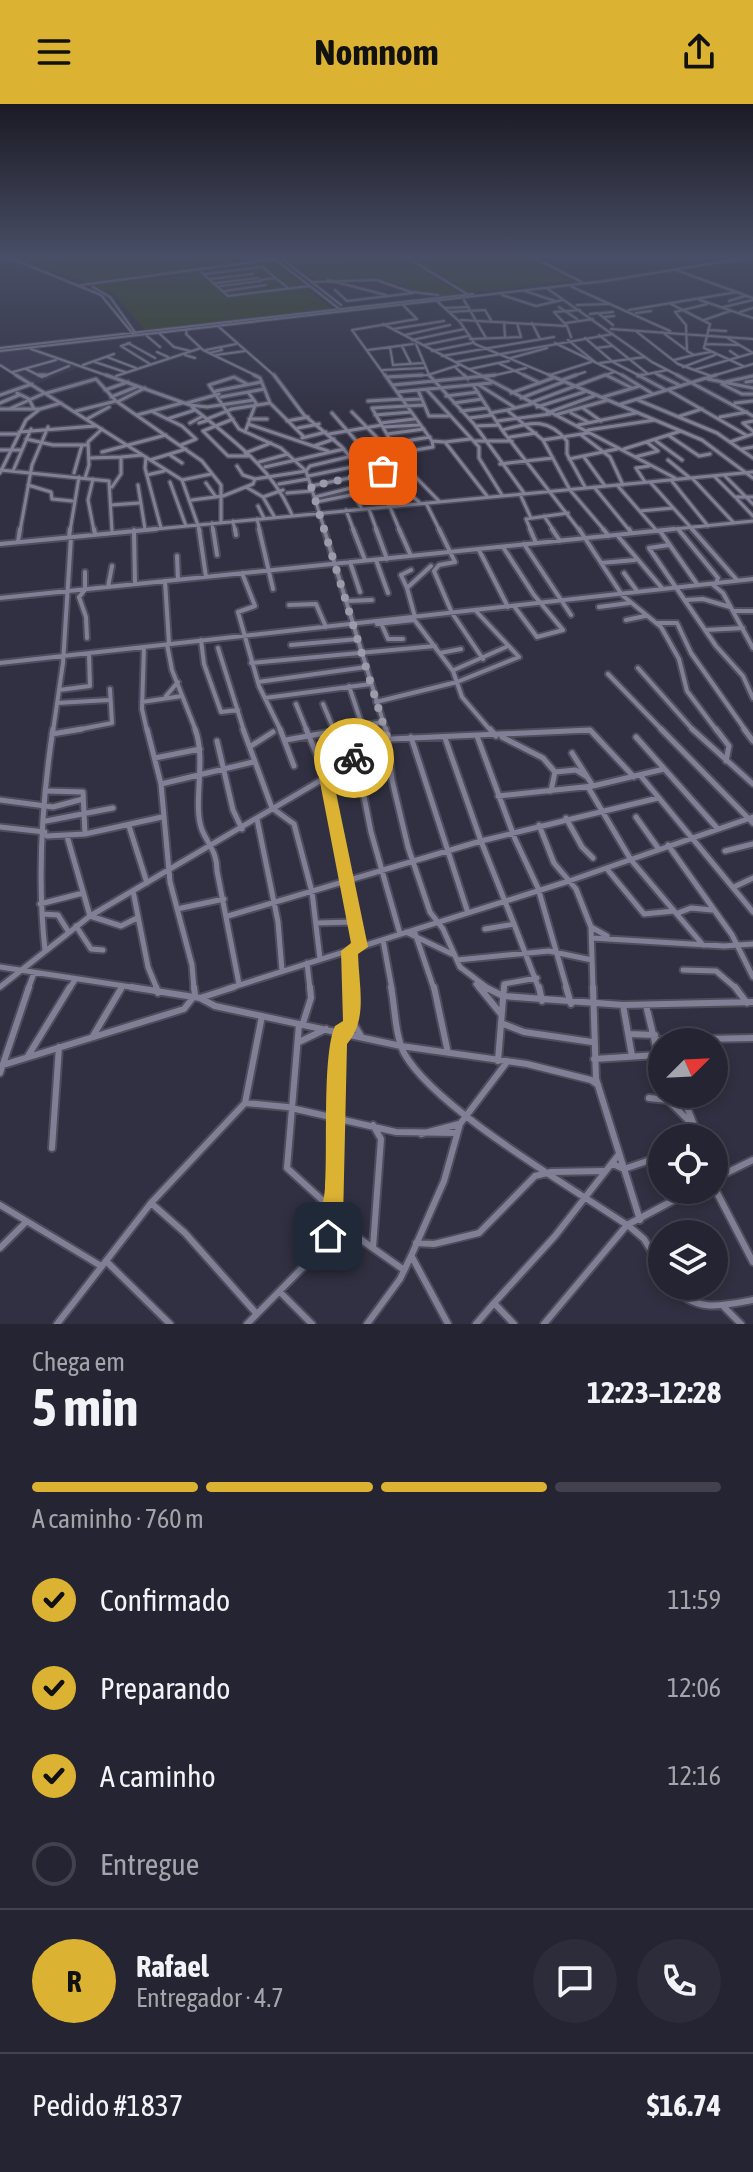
<!DOCTYPE html>
<html lang="pt">
<head>
<meta charset="utf-8">
<style>
	body { margin:0; font-family:"Asap Condensed",sans-serif; background:#2d2c3a; color:#f1f3f6; height:100vh; display:flex; flex-direction:column; font-size:30px; white-space:nowrap }
	* { box-sizing:border-box; margin:0 }
	p { font-size:26px; color:#a3a4ac }
	.icon { flex:none; width:44px; height:44px; fill:none; stroke:currentColor; stroke-width:2; stroke-linecap:round; stroke-linejoin:round }
	.map { position:relative; height:1220px; overflow:hidden }
	.sheet { display:flex; flex-direction:column; background:#252432; flex:1 }
	.sheet>* { flex:none }
	.needle { width:52px; rotate:66deg }
	.fabs { position:absolute; left:648px; top:924px; display:grid; gap:16px }
	.fabs a { display:grid; place-items:center; width:80px; height:80px; border-radius:50%; background:#252432; box-shadow:0 4px 12px #0003,0 0 0 2px #42414d; font-size:40px }
	.pin { position:absolute; display:grid; place-items:center; width:68px; height:68px; color:#fff; margin:-34px; border-radius:16px; box-shadow:0 4px 12px #0006 }
	.courier { position:absolute; display:grid; place-items:center; width:80px; height:80px; margin:-40px; border:6px solid #dcb233; border-radius:50%; background:#fff; color:#222; box-shadow:0 2px 10px #0007 }
	.summary em { font-style:normal; font-weight:700 }
	.summary div { display:flex; flex-direction:column-reverse }
	.summary { display:flex; align-items:center; justify-content:space-between; height:136px; padding:0 32px }
	h1 { font-size:52px; font-weight:700; line-height:60px }
	.bar { display:grid; grid-template-columns:repeat(4,1fr); gap:12px 8px; align-content:center; height:96px; padding:0 32px }
	.bar i { height:10px; border-radius:6px; background:#42414d }
	.bar .active { background:#dcb233 }
	.bar p { grid-column:span 4 }
	.line { display:flex; align-items:center; gap:20px; padding:0 32px; border-top:2px solid #42414d }
	.line div { flex:1 }
	.round { display:grid; place-items:center; flex:none; width:84px; height:84px; border-radius:42px; background:#2d2c3a }
	ol { padding:0 32px; list-style:none }
	li { display:flex; align-items:center; gap:24px; height:88px }
	li p { margin-inline-start:auto }
	li .icon { padding:8px; border-radius:50%; background:#dcb233; color:#111; stroke-width:4 }
	li:last-child { color:#a3a4ac }
	li i { width:44px; height:44px; border:4px solid #42414d; border-radius:50% }
	header { display:flex; justify-content:space-between; align-items:center; height:104px; padding:0 32px; background:#dcb233; color:#111; font-size:36px; font-weight:700 }
	.map>svg:first-child { display:block }
	.built { fill:#393850 }
	.green { fill:#36441e }
	.lines { fill:none; stroke-linecap:round; stroke-linejoin:round }
	.minor-far4-casing { stroke:#4d4d5c; stroke-width:4 }
	.minor-far3-casing { stroke:#4d4d5c; stroke-width:6 }
	.minor-far2-casing { stroke:#4d4d5c; stroke-width:8 }
	.minor-far1-casing { stroke:#4d4d5c; stroke-width:9 }
	.minor-casing { stroke:#4d4d5c; stroke-width:10 }
	.minor-far4 { stroke:#807f95; stroke-width:2 }
	.minor-far3 { stroke:#807f95; stroke-width:3 }
	.minor-far2 { stroke:#807f95; stroke-width:4 }
	.minor-far1 { stroke:#807f95; stroke-width:5 }
	.minor { stroke:#807f95; stroke-width:6 }
	.route { fill:#dcb233 }
	.done { stroke:#9b9ba9; stroke-width:8; stroke-dasharray:0 14.4 }
</style>
</head>
<body>
<header><svg class="icon" aria-label="menu" viewBox="0 0 24 24"><path d="M4 6h16M4 12h16M4 18h16"/></svg>Nomnom<svg class="icon" aria-label="share" viewBox="0 0 24 24"><path d="M12 15V3M7 8l5-5 5 5M5 13v7h14v-7"/></svg></header>
<div class="map">
<svg width="753" height="1220" viewBox="0 0 753 1220">
	<rect width="100%" height="100%" fill="#313042"/>
	<path class="built" d="M30 245 79 263 35 281 0 260V248Z"/>
	<path class="green" d="M23 154H271L272 155 86 178Z
		M404 154 461 190 423 193 403 181 362 174 317 177 290 155Z
		M412 154H527L571 177 469 189Z
		M275 158 332 205 145 226 113 189 91 180 185 172 184 169Z"/>
	<g class="lines">
		<g class="minor-far4-casing">
			<path id="minor-far4" d="M0 154H6
				M10 154 101 191 133 230
				M281 154 341 201
				M408 154 467 190
				M534 154 582 178
				M275 155 338 204
				M262 163 288 184
				M676 166 753 194
				M201 168 228 192 309 182
				M206 170 263 163
				M211 175 253 170
				M260 176 276 174
				M328 176 386 191
				M311 178 377 176 413 189 347 197 335 186
				M216 179 258 174
				M81 181 276 155
				M220 182 261 177
				M93 183 110 193 136 230
				M572 183 670 227
				M548 185 652 258 681 273
				M225 187 266 181
				M525 187 555 197
				M413 188 438 191
				M502 191 536 202 562 196
				M464 196 486 234
				M700 196 753 214
				M437 197 460 218 475 240 554 273
				M729 197 745 192
				M671 200 710 220 704 244 743 262
				M577 201 608 200
				M404 202 417 215
				M559 203 577 215
				M724 203 753 196
				M445 204 469 203
				M629 206 737 188
				M449 208 485 206 491 216
				M675 208 686 221 687 247 694 251 710 248
				M675 208 707 200
				M740 208 753 204
				M601 209 613 208
				M636 209 651 207
				M590 210 598 209 613 221
				M604 213 614 212
				M461 216 567 222 571 233
				M704 216 730 207
				M504 218 505 233
				M532 219 540 235
				M566 219 593 215
				M383 220 484 273
				M567 222 554 208 580 206
				M219 223 276 273
				M393 225 444 217
				M611 225 753 235
				M187 226 186 230 203 246 259 273
				M708 226 726 227
				M637 228 678 260 711 272
				M662 228 685 245
				M160 230 174 243 190 247
				M405 231 450 221
				M599 231 648 270
				M147 232 160 243
				M726 233 753 249
				M585 234 613 258 642 273
				M470 235 521 233 517 219
				M412 236 464 225
				M568 236 595 258
				M128 239 155 254
				M130 239 121 242 150 260
				M555 239 626 273
				M416 240 430 273
				M705 240 739 241
				M424 241 468 232
				M402 242 411 260
				M390 243 393 261
				M0 244 473 190
				M596 244 612 242
				M31 245 111 273
				M206 246 236 240
				M368 246 413 240
				M0 247 605 177 745 154
				M432 247 472 239
				M730 247 739 253
				M157 248 168 253
				M209 249 222 246 220 243
				M185 251 195 254
				M216 251 245 247
				M442 252 554 233
				M107 253 136 264
				M511 254 547 244
				M674 256 694 251
				M509 257 498 259 528 273
				M95 258 125 268
				M456 258 613 230
				M600 259 645 253
				M0 261 19 273
				M83 261 114 250
				M393 261 423 259
				M455 263 466 273
				M683 263 715 251
				M26 265 42 273 69 262
				M470 265 498 259
				M383 266 424 264
				M694 266 753 249
				M13 268 56 256
				M656 270 663 273
				M550 271 591 258
				M605 271 610 273
				M116 272 201 244
				M638 272 667 266
				M386 273 352 226 417 215
				M388 273 428 271 459 261
				M487 273 526 264
				M570 273 585 268
				M600 273 614 268
				M709 273 753 260
				M747 273 753 272"/>
		</g>
		<g class="minor-far3-casing">
			<path id="minor-far3" d="M16 271 182 376 200 427
				M39 271H46
				M106 271 190 301 207 303 254 296
				M254 271 260 274 270 299 304 333
				M274 271 304 311 342 343 390 403 400 427
				M385 271 432 337
				M429 271 474 320 524 389
				M464 271 468 275
				M480 271 675 374
				M524 271 540 279
				M549 271 702 336 753 374
				M606 271 632 284
				M622 271 653 290
				M638 271 664 285
				M659 271 681 282
				M677 271 753 312
				M638 272 642 271
				M388 273 422 271
				M708 275 753 284
				M562 276 576 271
				M725 278 753 272
				M746 278 753 277
				M247 280 234 273 209 281 239 325 281 344 306 367 325 427
				M722 280 742 290H753
				M393 281 495 271
				M473 281 502 326 580 427
				M479 281 514 303
				M105 286 128 278
				M418 286 429 312H448
				M427 286 479 343V354L502 391
				M216 287 261 278
				M670 287 746 331
				M397 288 491 279
				M17 289 29 295 34 305
				M47 289 96 275 116 297 202 357 221 381V418
				M511 289 553 274
				M0 291 32 280
				M446 292 478 288
				M111 293 136 283
				M221 293 264 285
				M603 293 640 282
				M521 294 563 278
				M402 296 420 295
				M638 296 717 329 753 354
				M119 297 145 284
				M368 297 402 295
				M0 299 19 291
				M187 299 219 290
				M454 299 482 295
				M530 299 605 271
				M735 299 753 297
				M531 300 507 306 543 336 588 329
				M621 300 716 271
				M192 303C231 335 272 363 292 411
				M537 303 584 288
				M583 304 601 317
				M0 305H40L61 299
				M9 305 45 289
				M76 307 116 297
				M151 307 182 322 196 335 181 341
				M461 307 487 304
				M352 308 439 397
				M332 309 377 361 419 398
				M490 309 507 306
				M547 309 594 292
				M571 309 588 318
				M137 311 182 299
				M375 311 411 308
				M555 311 608 296
				M680 312 702 305
				M720 313 747 308
				M469 314 492 311
				M87 315 109 303
				M167 315 195 306
				M207 315 232 305 270 299
				M233 315 203 327 228 352H248
				M249 315H267
				M287 317 308 313
				M497 317 550 310
				M753 317 743 319 753 327
				M190 319 203 312
				M199 319 209 316
				M381 319 414 315
				M248 320 328 347
				M578 321 636 309
				M476 322 499 321
				M383 323 419 321
				M298 324 319 320
				M502 326C530 319 547 312 567 337V350L585 383
				M588 326 655 316
				M19 328 95 322
				M245 328 256 299 248 288
				M0 330H18
				M329 330 382 321
				M387 330 424 325
				M580 330 610 353 623 381
				M668 331 699 352 710 350
				M510 333 536 329
				M302 334 326 328
				M26 335 53 341H88
				M543 336 570 386 605 427
				M432 337 445 338 487 392
				M475 337H512
				M656 337 682 356
				M445 338 470 335
				M730 338 753 330
				M392 339 372 304 424 301
				M382 341 430 333
				M314 342 334 335
				M624 345 681 327
				M742 345 753 343
				M0 346H21
				M102 348 166 331
				M245 349 271 339
				M392 350 433 343 432 337
				M170 351 182 359
				M121 353 142 351
				M146 353 145 364 161 424
				M584 353 605 382
				M635 353 658 347 648 339
				M89 354 121 353V370L112 383
				M569 355 617 345
				M150 356 186 345
				M668 356 690 374
				M259 358 288 350
				M500 360 553 354
				M237 362 243 371 255 375
				M310 362 348 353
				M265 363 344 345
				M360 364 397 357
				M0 366 109 377 112 427
				M13 367 31 325
				M0 369 26 316 40 305
				M74 369 82 341
				M147 371 164 367
				M724 371 753 400
				M308 372 357 362
				M714 372 735 393H753
				M85 374 89 361 88 338 102 325
				M692 374 734 419
				M93 375 88 396 94 427
				M182 376 211 370
				M671 376 708 422
				M170 378 186 422
				M645 378 636 364 649 362
				M650 378 694 427
				M206 379 216 393
				M279 380 308 375
				M28 381 51 388 52 395 72 397
				M138 381 145 425
				M617 381 657 427
				M311 382 364 371
				M246 383 263 393 274 412
				M594 383 630 427
				M287 389 312 387
				M520 390 531 414
				M354 391 362 405
				M263 393 283 386
				M315 393 371 379
				M737 395 753 412
				M192 396 223 392 253 380 255 375 306 367 310 362
				M316 398 376 386
				M426 399 440 427
				M111 401 139 399
				M258 402 264 414
				M369 405 377 427
				M346 406 354 427
				M640 407 673 404
				M544 412 554 427
				M257 415 260 427
				M233 417 235 427
				M212 419 213 427
				M20 427 32 361 48 323
				M70 427 79 373
				M135 427 753 368
				M531 427 526 415 568 409
				M655 427 753 417"/>
		</g>
		<g class="minor-far2-casing">
			<path id="minor-far2" d="M94 425 95 430
				M199 425 206 473
				M213 425 217 451
				M235 425 236 431
				M259 425 273 485
				M324 425 386 627
				M353 425 365 456
				M376 425 387 455
				M399 425 411 452
				M439 425 455 458 439 461 434 467 452 509 483 555
				M530 425 536 439
				M552 425 560 437
				M579 425 622 491 661 523 679 555 687 587 717 627
				M603 425 609 432
				M629 425 631 428
				M678 425 718 474 716 479
				M692 425 737 476
				M134 426 135 480
				M660 427 697 480
				M617 431 662 484
				M69 433 70 425
				M18 438 20 425
				M0 440 156 425
				M524 440 571 511
				M669 441 649 444 716 542 743 572 753 594
				M503 443 534 491 563 526 537 533 514 502
				M479 446 508 503
				M177 452 178 476
				M376 456 388 489
				M350 458 360 488
				M601 459 635 456
				M85 468V486L79 493 86 513 87 534
				M242 469 255 502 238 508 259 582 281 627
				M624 469 637 487
				M165 477 169 539
				M712 480 723 489 753 544
				M108 483 112 462
				M407 484 401 471 411 466
				M0 494 674 425
				M686 496 703 495 730 503
				M347 497 372 496
				M289 501 316 500 326 523
				M599 503 629 499
				M734 507H753
				M415 513 407 484 431 462
				M413 514 453 567 462 593 491 627
				M626 516 645 512
				M381 519 388 535H403
				M657 519H677L691 549 746 627
				M377 520 414 516
				M706 526 743 524
				M201 536 204 560 221 608 238 606
				M167 540 172 566 196 627
				M291 541 358 535
				M144 543 142 605 147 627
				M218 544 244 627
				M440 549 461 545
				M0 559 753 475
				M251 559 435 542
				M638 564 694 627
				M454 566 506 543
				M608 570 663 627
				M258 578 366 563
				M349 582 362 621
				M59 586 90 582 89 550
				M166 592 178 578
				M265 594 371 580
				M142 598 182 592
				M376 598 457 578 519 553 475 506
				M57 599 109 596
				M296 600 307 627
				M323 600 334 626
				M53 627 63 559 71 433
				M71 627 112 619 110 585
				M336 627 382 618
				M584 627H591"/>
		</g>
		<g class="minor-far1-casing">
			<path id="minor-far1" d="M147 625 161 680 170 778 192 861 194 885
				M195 625C207 656 192 700 202 726 209 742 217 748 217 767L239 880
				M243 625 272 704 294 720 312 788 320 855
				M280 625 294 662
				M306 625 322 663 334 665
				M386 625 392 676 408 743 430 808 443 825 460 863 489 885
				M490 625 496 632
				M661 625 753 719
				M692 625 753 680
				M716 625 729 642 726 657
				M744 625 753 637
				M52 630 82 625
				M477 632 515 735 538 784 567 885
				M411 633 468 809
				M502 633 543 654 555 668 576 666 587 673
				M636 633 717 724
				M286 636 347 625
				M217 637 233 706 242 725
				M251 642 273 628
				M572 649 593 682
				M356 652 371 728 400 830
				M155 654 200 645
				M640 671 753 808
				M326 673 360 843
				M161 680 253 658
				M588 683 631 756 703 841
				M48 687 83 688 85 730
				M551 687 555 668
				M498 692 593 682 664 665
				M0 696 53 703 83 695
				M636 713 658 744
				M566 714 582 743 593 754
				M257 715 278 818 282 867
				M46 717 113 704
				M539 721 554 759 576 785 591 823 593 885
				M129 722 147 779
				M0 723 45 728
				M47 732 85 730 162 713
				M67 732 90 812 121 822 137 814
				M668 741 732 831 753 873
				M725 747 753 740
				M607 765 644 810 674 807
				M734 783 753 774
				M133 787 148 863 157 885
				M40 800 83 789
				M177 805 224 795
				M678 809 691 804 712 806
				M42 810 58 811 68 827
				M228 812 481 737 445 634
				M318 819 353 818
				M514 820 481 737 658 694
				M76 822 91 845 103 846
				M591 823 607 832
				M485 825 514 820 539 885
				M414 826 434 885
				M406 828 452 850
				M592 834 724 842 753 840
				M383 836 392 885
				M45 846C37 773 42 697 53 625
				M349 847 351 885
				M457 856 549 847 592 856
				M307 859 310 885
				M0 863 144 885
				M683 866 716 867 737 885
				M476 880 480 885
				M0 883 90 812 391 635 590 626 634 673
				M28 885 34 869
				M69 885 75 876
				M227 885 569 777 753 713
				M504 885V880L537 874"/>
		</g>
		<g class="minor-casing">
			<path id="minor" d="M131 883 200 894 234 883
				M156 883 158 889
				M391 883C395 903 395 931 404 949 435 1005 573 1084 630 1123L644 1135 662 1164
				M434 883 448 949
				M479 883 501 910
				M485 883 503 892 623 901 753 898
				M539 883 542 897
				M566 883 571 900
				M593 883 596 975 640 1116
				M735 883 747 899
				M200 894 215 902 401 942 527 960 591 976 598 981
				M623 901 632 952
				M352 917 361 932
				M303 919 311 894 310 883
				M501 919 524 928 592 938
				M299 920 287 1064 332 1105
				M348 929 352 917 351 883
				M629 930 655 931
				M93 932 122 883
				M657 936 753 934
				M299 938 326 925
				M28 952 70 883
				M594 955 658 951 646 901
				M498 957 504 883
				M0 962 184 905 195 891 194 883
				M0 969 29 883
				M682 990 699 1034
				M649 994 668 996 694 1022
				M245 999 287 1003 396 1028 457 1029
				M373 1021 381 1035 373 1143
				M421 1030 459 1020
				M52 1044 59 943
				M613 1060 624 1065 662 1052
				M714 1075 753 1056
				M714 1083 753 1158
				M151 1099 185 1129 256 1209
				M0 1101 101 1162
				M333 1116 404 1166
				M416 1139 434 1140 479 1129 535 1072 551 1068 603 1067
				M0 1144 26 1118
				M412 1153 448 1220
				M106 1157 170 1220
				M673 1182C695 1209 722 1202 753 1196
				M280 1188 312 1220
				M724 1203 741 1220
				M57 1220 151 1099 245 999 262 912
				M247 1220 320 1146 331 1124 341 928
				M367 1220 400 1175 412 1150 444 1077 460 1020 507 958
				M476 1220 494 1199
				M514 1220 494 1199 555 1132 619 1050
				M544 1220 627 1121 693 1086"/>
		</g>
		<use href="#minor-far4" class="minor-far4"/>
		<use href="#minor-far3" class="minor-far3"/>
		<use href="#minor-far2" class="minor-far2"/>
		<use href="#minor-far1" class="minor-far1"/>
		<use href="#minor" class="minor"/>
	</g>
	<linearGradient id="sky" x2="0" y2="1"><stop stop-color="#1b1a24"/><stop offset="0.47" stop-color="#484e65"/><stop offset="1" stop-color="#484e65" stop-opacity="0"/></linearGradient>
	<rect width="753" height="325" fill="url(#sky)"/>
	<path class="route" d="M354 649 361 654 359 657 333 674 368 843 358 850C359 884 368 915 347 940L343 1116 335 1139 328 1142 321 1139C315 1126 324 1100 325 1084 328 1046 322 951 335 922L343 917 341 847 351 839 319 673Z"/>
	<g class="lines">
		<path class="done" d="M354 654 388 636 311 382 364 371 359 365 377 361 383 367"/>
	</g>
</svg>
<div class="fabs">
<a><svg class="needle" viewBox="-14 -14 28 28"><path d="M0-13l5 13h-10z" fill="#e53935"/><path d="M0 13l5-13h-10z" fill="#a3a4ac"/></svg></a>
<a><svg class="icon" aria-label="locate" viewBox="0 0 24 24"><circle cx="12" cy="12" r="6"/><path d="M12 2v4M12 18v4M2 12h4M18 12h4"/></svg></a>
<a><svg class="icon" aria-label="layers" viewBox="0 0 24 24"><path d="M12 4l9 5-9 5-9-5zM3 14l9 5 9-5"/></svg></a>
</div>
<div class="pin" style="left:383px;top:367px;background:#ea580c"><svg class="icon" aria-label="bag" viewBox="0 0 24 24"><path d="M5 8h14l-1 12H6zM9 8a3 3 0 0 1 6 0"/></svg></div>
<div class="pin" style="left:328px;top:1132px;background:#1f2937"><svg class="icon" aria-label="home" viewBox="0 0 24 24"><path d="M3 11l9-7 9 7M6 9v11h12V9"/></svg></div>
<div class="courier" style="left:354px;top:654px"><svg class="icon" aria-label="bike" viewBox="0 0 24 24"><circle cx="6" cy="16" r="4"/><circle cx="18" cy="16" r="4"/><path d="M6 16l4-8h5l3 8M10 8l3 8H6M13 5h3"/></svg></div>
</div>
<section class="sheet">
<div class="summary"><div><h1>5 min</h1><p>Chega em</p></div><em>12:23–12:28</em></div>
<div class="bar"><i class="active"></i><i class="active"></i><i class="active"></i><i></i><p>A caminho · 760 m</p></div>
<ol>
<li><svg class="icon" aria-label="check" viewBox="0 0 24 24"><path d="M5 12l5 5 9-10"/></svg>Confirmado<p>11:59</p></li>
<li><svg class="icon" aria-label="check" viewBox="0 0 24 24"><path d="M5 12l5 5 9-10"/></svg>Preparando<p>12:06</p></li>
<li><svg class="icon" aria-label="check" viewBox="0 0 24 24"><path d="M5 12l5 5 9-10"/></svg>A caminho<p>12:16</p></li>
<li><i></i>Entregue</li>
</ol>
<div class="line" style="height:144px"><b class="round" style="background:#dcb233;color:#111">R</b><div><b>Rafael</b><p>Entregador · 4.7</p></div><a class="round"><svg class="icon" aria-label="chat" viewBox="0 0 24 24"><path d="M4 5h16v11H9l-5 4z"/></svg></a><a class="round"><svg class="icon" aria-label="phone" viewBox="0 0 24 24"><path d="M5 4h4l2 5-3 2q2 4 5 5l2-3 5 2v4C11 20 4 13 5 4z"/></svg></a></div>
<div class="line" style="height:104px"><div>Pedido #1837</div><b>$16.74</b></div>
</section>
</body>
</html>
